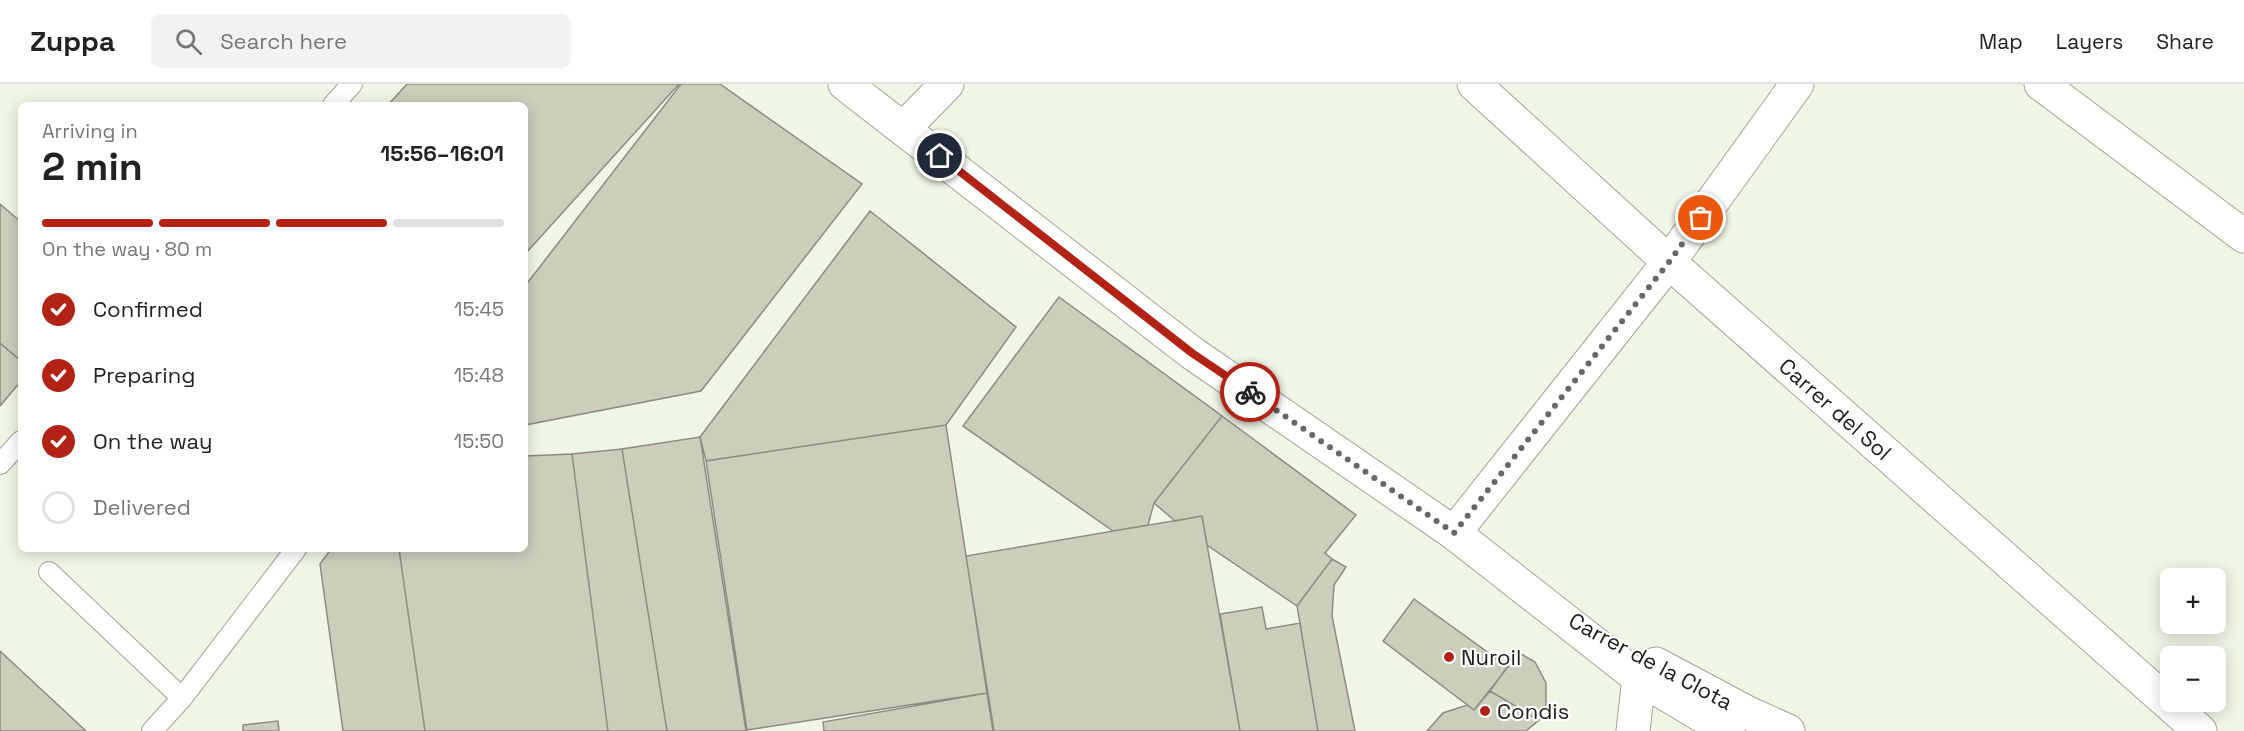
<!DOCTYPE html>
<html lang="en">
<head>
<meta charset="utf-8">
<style>
	body { margin:0; font-family:"Space Grotesk",sans-serif; background:#f2f2f2; color:#222; height:100vh; display:flex; flex-direction:column; font-size:22px; white-space:nowrap }
	* { box-sizing:border-box; margin:0 }
	p { font-size:20px; color:#767676 }
	.icon { flex:none; width:33px; height:33px; fill:none; stroke:currentColor; stroke-width:2; stroke-linecap:round; stroke-linejoin:round }
	.map { position:relative; flex:1; overflow:hidden }
	.side { position:absolute; left:18px; top:18px; width:510px; height:450px; display:flex; flex-direction:column; background:#fff; border-radius:9px; box-shadow:0 3px 15px #0003 }
	.side>* { flex:none }
	.controls { position:absolute; left:2160px; top:484px; display:grid; gap:12px }
	.controls a { display:grid; place-items:center; width:66px; height:66px; border-radius:9px; background:#fff; box-shadow:0 3px 15px #0003; font-size:30px }
	.pin { position:absolute; display:grid; place-items:center; width:51px; height:51px; color:#fff; margin:-26px; border:3px solid #fff; border-radius:50%; box-shadow:0 2px 6px #0007 }
	.courier { position:absolute; display:grid; place-items:center; width:60px; height:60px; margin:-30px; border:4px solid #b22316; border-radius:50%; background:#fff; color:#222; box-shadow:0 2px 8px #0007 }
	.summary em { font-style:normal; font-weight:700 }
	.summary div { display:flex; flex-direction:column-reverse }
	.summary { display:flex; align-items:center; justify-content:space-between; height:102px; padding:0 24px }
	h1 { font-size:39px; font-weight:700; line-height:45px }
	.bar { display:grid; grid-template-columns:repeat(4,1fr); gap:9px 6px; align-content:center; height:72px; padding:0 24px }
	.bar i { height:8px; border-radius:4px; background:#e0e0e0 }
	.bar .active { background:#b22316 }
	.bar p { grid-column:span 4 }
	ol { padding:0 24px; list-style:none }
	li { display:flex; align-items:center; gap:18px; height:66px }
	li p { margin-inline-start:auto }
	li .icon { padding:6px; border-radius:50%; background:#b22316; color:#fff; stroke-width:4 }
	li:last-child { color:#767676 }
	li i { width:33px; height:33px; border:3px solid #e0e0e0; border-radius:50% }
	header { display:flex; align-items:center; gap:36px; box-sizing:border-box; height:84px; padding:0 30px; background:#fff; border-bottom:2px solid #e0e0e0 }
	header strong { font-size:28px }
	nav { display:flex; gap:33px; margin-inline-start:auto; font-size:21px }
	.search { width:420px; height:54px; background:#f2f2f2; display:flex; align-items:center; gap:15px; box-sizing:border-box; padding:0 21px; border-radius:9px; color:#767676; font-size:22px }
	.map>svg:first-child { display:block }
	.building { fill:#cdcdbc; stroke:#8d8d7e; stroke-width:1.5 }
	.lines { fill:none; stroke-linecap:round; stroke-linejoin:round }
	.service-casing { stroke:#a0a697; stroke-width:22 }
	.minor-casing { stroke:#a0a697; stroke-width:35 }
	.tertiary-casing { stroke:#a0a697; stroke-width:35 }
	.service { stroke:#fff; stroke-width:20 }
	.minor { stroke:#fff; stroke-width:33 }
	.tertiary { stroke:#fff; stroke-width:33 }
	.done { stroke:#666a60; stroke-width:6; stroke-dasharray:0 10.8 }
	.route { stroke:#b22316; stroke-width:8 }
	.poi-dot { fill:#b22316; stroke:#fff; stroke-width:2 }
	.labels { text-anchor:middle; dominant-baseline:central; stroke-width:4.5; stroke-linejoin:round; paint-order:stroke }
	.street-label { font-size:22px; fill:#1c1e18; stroke:#fff }
	.poi-label { font-size:22px; fill:#1c1e18; stroke:#fff; text-anchor:start }
</style>
</head>
<body>
<header>
<strong>Zuppa</strong>
<div class="search"><svg class="icon" aria-label="search" viewBox="0 0 24 24"><circle cx="10" cy="10" r="6"/><path d="M15 15l6 6"/></svg>Search here</div>
<nav><a>Map</a><a>Layers</a><a>Share</a></nav>
</header>
<div class="map">
<svg width="2244" height="647" viewBox="0 0 2244 647">
	<rect width="100%" height="100%" fill="#f0f6e6"/>
	<path class="building" d="M407 0H679L525 170V21H388Z
		M681 0H720L862 100 701 307 525 341V202Z
		M0 120 21 138V277L0 259Z
		M870 127 1016 243 946 341 706 377 700 353Z
		M1059 213 1222 332 1154 419 1148 441 1113 447 963 342Z
		M0 259 21 277V297L0 322Z
		M1222 332 1356 431 1325 469 1332 475 1297 522 1207 461 1202 432 1175 437 1154 419Z
		M946 341 987 609 747 646 706 377Z
		M700 353 746 647H667L622 365Z
		M622 365 667 647H608L572 370Z
		M572 370 608 647H425L399 465H525V372Z
		M1202 432 1240 647H994L966 472Z
		M331 465H399L425 647H343L320 480Z
		M1332 475 1346 483 1334 501 1332 532 1355 647H1318L1297 522Z
		M1414 515 1508 583 1474 626 1383 557Z
		M1262 523 1266 545 1300 539 1318 647H1240L1220 530Z
		M0 567 86 647H0Z
		M1518 568 1535 578 1546 599V620L1539 636 1490 607Z
		M1490 607 1539 636 1526 647H1427L1443 629 1467 621 1474 626Z
		M987 609 993 647H824L823 638Z
		M278 637 279 647H243V641Z"/>
	<g class="lines">
		<g class="service-casing">
			<path id="service" d="M333 21 352 0
				M0 380 21 357
				M49 488 182 614 152 647
				M182 614 296 465"/>
		</g>
		<g class="minor-casing">
			<g id="minor">
				<path id="s1" d="M1474 0 1669 178 2200 647"/>
				<path d="M2041 0 2244 152"/>
				<path d="M904 44 947 0"/>
				<path d="M1454 449 1669 178 1797 0"/>
			</g>
		</g>
		<g class="tertiary-casing">
			<path id="tertiary" d="M845 0 1192 269 1454 449 1639 594 1728 647
				M1656 580 1748 629 1788 647
				M1633 647 1639 594"/>
		</g>
		<use href="#service" class="service"/>
		<use href="#minor" class="minor"/>
		<use href="#tertiary" class="tertiary"/>
	</g>
	<g class="lines">
		<path class="done" d="M1250 308 1454 449 1669 178 1701 134"/>
		<path class="route" d="M940 72 1192 269 1250 308"/>
	</g>
	<g class="poi-dot">
		<circle cx="1449" cy="573" r="6"/>
		<circle cx="1485" cy="627" r="6"/>
	</g>
	<g class="labels">
		<g class="street-label">
			<text stroke="none"><textPath href="#s1" startOffset="486">Carrer del Sol</textPath></text>
			<text transform="translate(1651 577) rotate(28)">Carrer de la Clota</text>
		</g>
		<g class="poi-label">
			<text x="1461" y="573">Nuroil</text>
			<text x="1497" y="627">Condis</text>
		</g>
	</g>
</svg>
<div class="controls">
<a>+</a>
<a>−</a>
</div>
<div class="pin" style="left:1701px;top:134px;background:#ea580c"><svg class="icon" aria-label="bag" viewBox="0 0 24 24"><path d="M5 8h14l-1 12H6zM9 8a3 3 0 0 1 6 0"/></svg></div>
<div class="pin" style="left:940px;top:72px;background:#1f2937"><svg class="icon" aria-label="home" viewBox="0 0 24 24"><path d="M3 11l9-7 9 7M6 9v11h12V9"/></svg></div>
<div class="courier" style="left:1250px;top:308px"><svg class="icon" aria-label="bike" viewBox="0 0 24 24"><circle cx="6" cy="16" r="4"/><circle cx="18" cy="16" r="4"/><path d="M6 16l4-8h5l3 8M10 8l3 8H6M13 5h3"/></svg></div>
<section class="side">
<div class="summary"><div><h1>2 min</h1><p>Arriving in</p></div><em>15:56–16:01</em></div>
<div class="bar"><i class="active"></i><i class="active"></i><i class="active"></i><i></i><p>On the way · 80 m</p></div>
<ol>
<li><svg class="icon" aria-label="check" viewBox="0 0 24 24"><path d="M5 12l5 5 9-10"/></svg>Confirmed<p>15:45</p></li>
<li><svg class="icon" aria-label="check" viewBox="0 0 24 24"><path d="M5 12l5 5 9-10"/></svg>Preparing<p>15:48</p></li>
<li><svg class="icon" aria-label="check" viewBox="0 0 24 24"><path d="M5 12l5 5 9-10"/></svg>On the way<p>15:50</p></li>
<li><i></i>Delivered</li>
</ol>
</section>
</div>
</body>
</html>
